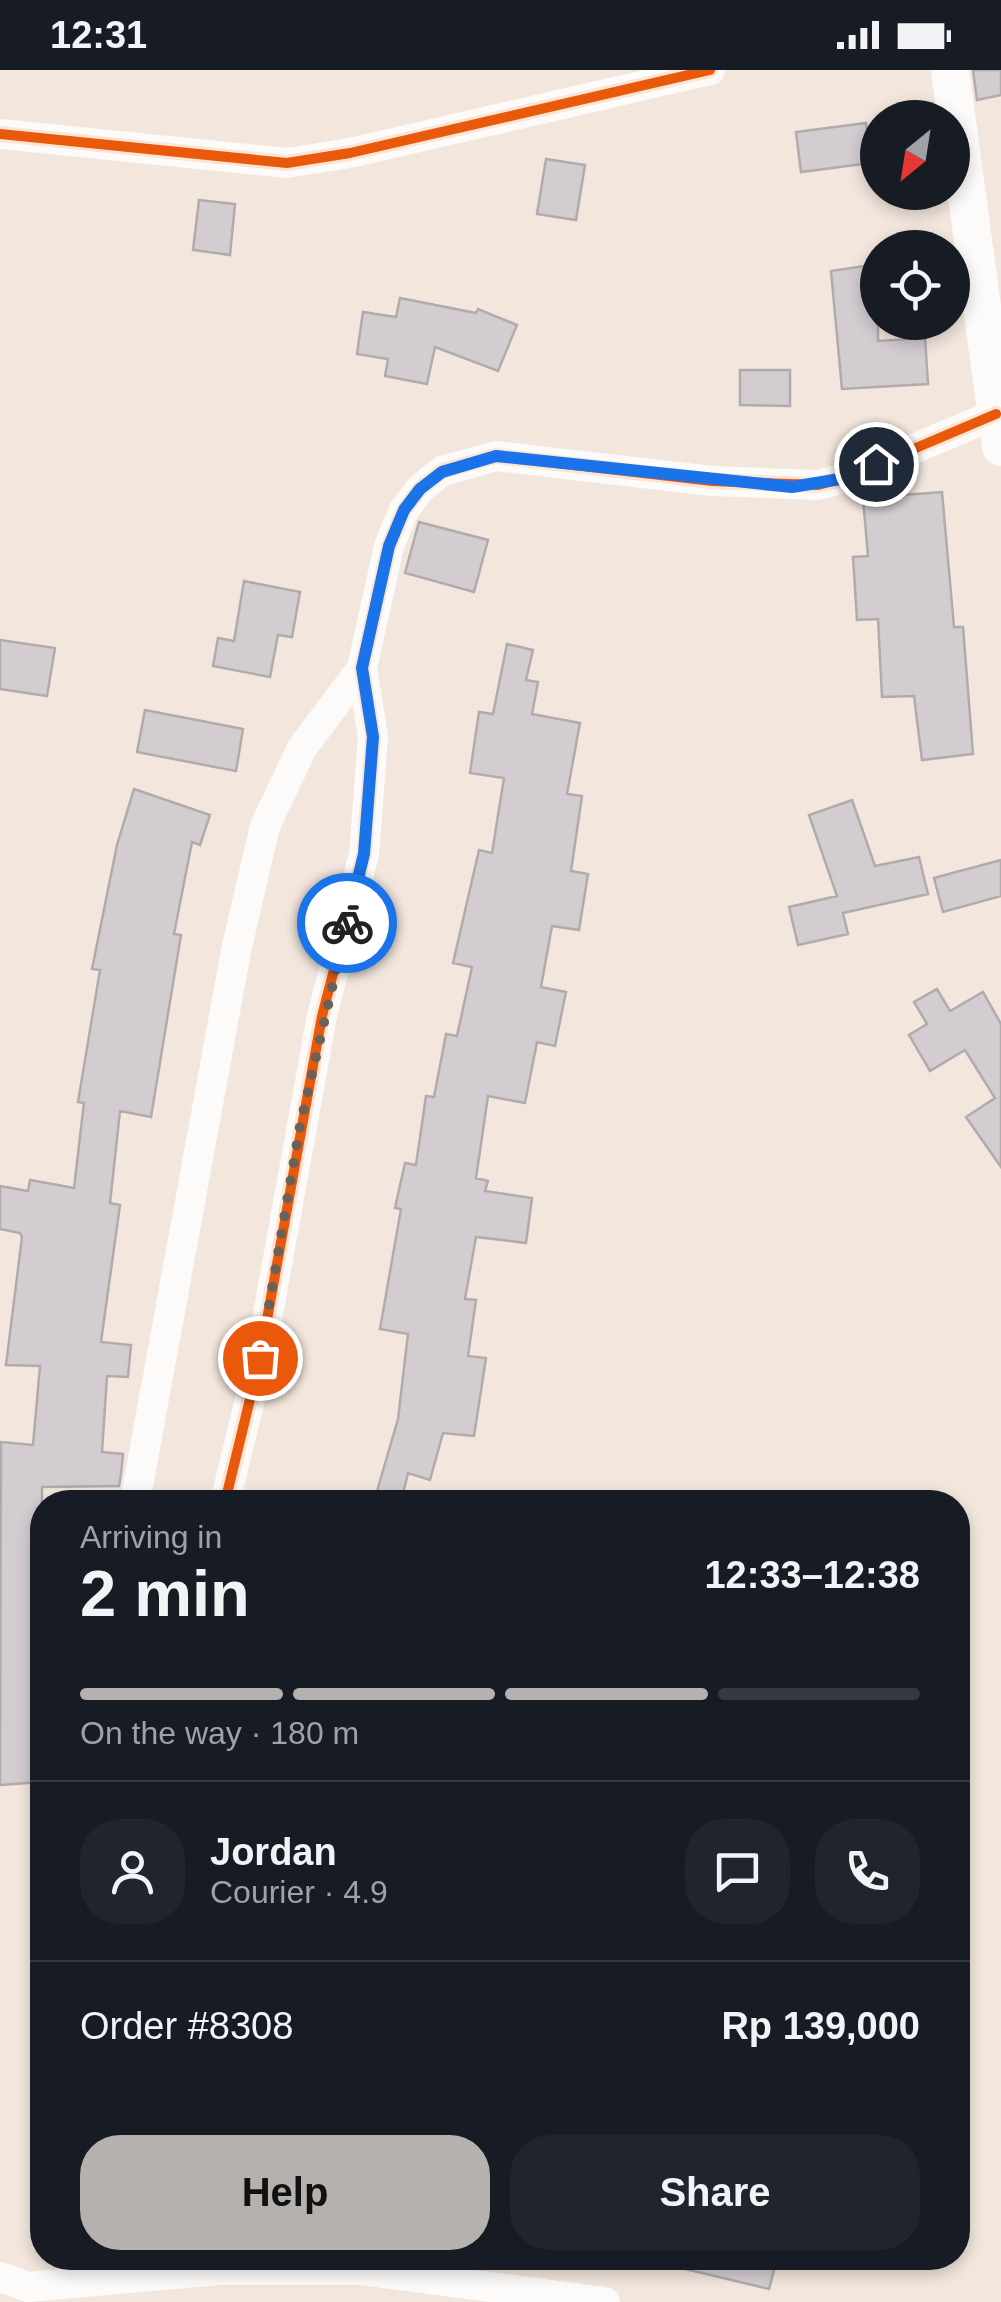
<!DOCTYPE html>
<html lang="en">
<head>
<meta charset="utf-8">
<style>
	body { margin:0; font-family:Arial,sans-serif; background:#20242c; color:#f1f3f6; height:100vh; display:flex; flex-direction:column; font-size:38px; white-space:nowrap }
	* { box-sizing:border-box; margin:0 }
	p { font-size:32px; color:#9ea1a6 }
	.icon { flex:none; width:55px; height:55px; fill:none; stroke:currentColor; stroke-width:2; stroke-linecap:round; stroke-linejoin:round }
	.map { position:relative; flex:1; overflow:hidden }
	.panel { position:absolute; left:30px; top:1420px; width:940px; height:780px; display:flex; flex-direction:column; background:#171b24; border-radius:40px; box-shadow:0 5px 15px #0003 }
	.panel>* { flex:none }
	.needle { width:65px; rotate:210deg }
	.buttons { position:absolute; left:860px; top:30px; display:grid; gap:20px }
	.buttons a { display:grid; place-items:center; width:110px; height:110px; border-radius:50%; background:#171b24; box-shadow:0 5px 15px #0003; font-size:50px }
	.pin { position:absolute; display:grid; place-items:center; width:85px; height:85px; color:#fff; margin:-42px; border:5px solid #fff; border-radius:50%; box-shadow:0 2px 10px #0007 }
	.courier { position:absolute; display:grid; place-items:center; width:100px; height:100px; margin:-50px; border:8px solid #1a73e8; border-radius:50%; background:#fff; color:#222; box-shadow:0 2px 12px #0007 }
	.head em { font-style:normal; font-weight:600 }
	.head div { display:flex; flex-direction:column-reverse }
	.head { display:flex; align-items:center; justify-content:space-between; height:170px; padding:0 50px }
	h1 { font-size:65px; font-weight:600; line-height:75px }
	.bar { display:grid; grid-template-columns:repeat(4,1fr); gap:15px 10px; align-content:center; height:120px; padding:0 50px }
	.bar i { height:12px; border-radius:8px; background:#363941 }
	.bar .current { background:#b5b1af }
	.bar p { grid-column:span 4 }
	.line { display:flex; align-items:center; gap:25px; padding:0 50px; border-top:2px solid #363941 }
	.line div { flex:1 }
	.round { display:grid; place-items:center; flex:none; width:105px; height:105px; border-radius:40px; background:#20242c }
	.cta { display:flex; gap:20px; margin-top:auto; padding:20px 50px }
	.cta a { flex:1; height:115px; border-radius:40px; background:#b5b1af; color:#111; font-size:40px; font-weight:600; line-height:115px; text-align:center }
	.cta a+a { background:#20242c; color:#f1f3f6 }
	.status { display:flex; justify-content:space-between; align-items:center; height:70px; padding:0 50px; background:#171b24; direction:ltr }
	.status svg { height:28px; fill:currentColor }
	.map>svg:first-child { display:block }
	.building { fill:#d3cdd2; stroke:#b1abac; stroke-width:2.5 }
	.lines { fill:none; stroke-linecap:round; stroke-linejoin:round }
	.minor { stroke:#fdfbfa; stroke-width:30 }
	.tertiary { stroke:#fdfbfa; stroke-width:38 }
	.cycleway-casing { stroke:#fbe5d4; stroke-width:16 }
	.cycleway { stroke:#e8590c; stroke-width:10 }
	.done { stroke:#6b6158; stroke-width:10; stroke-dasharray:0 18 }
	.route { stroke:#1a73e8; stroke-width:12 }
</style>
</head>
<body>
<div class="status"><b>12:31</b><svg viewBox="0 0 49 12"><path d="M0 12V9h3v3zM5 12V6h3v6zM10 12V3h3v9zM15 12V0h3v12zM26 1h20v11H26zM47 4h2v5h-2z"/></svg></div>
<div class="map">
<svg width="1001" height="2232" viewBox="0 0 1001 2232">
	<rect width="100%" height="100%" fill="#f2e6dd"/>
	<path class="building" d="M973 0H1001V25L977 30Z
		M866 53 871 93 801 102 796 62Z
		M546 89 585 95 576 150 537 144Z
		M199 130 235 134 230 185 193 180Z
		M878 194V271L925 268 928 314 842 319 831 201Z
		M400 228 476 243 478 239 517 255 498 301 435 277 427 314 385 306 388 289 357 284 363 242 396 247Z
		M740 300H790V336L740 335Z
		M942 422 954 557H963L973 684 922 690 914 626 882 627 878 549 857 550 853 487 868 486 863 428Z
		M419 452 488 470 474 522 405 503Z
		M244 511 300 522 292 567 278 565 270 607 213 596 218 568 234 571Z
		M0 570 55 578 47 626 0 619Z
		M507 574 533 580 526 610 538 612 532 644 580 653 567 724 582 726 571 801 588 804 579 860 552 856 541 917 566 922 555 976 537 972 525 1033 488 1026 476 1108 488 1111 485 1121 532 1128 526 1173 476 1167 465 1229 476 1230 468 1286 486 1288 474 1366 443 1363 430 1410 408 1403 401 1432H392L375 1428 398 1349 408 1264 380 1259 401 1139 395 1138 405 1093 416 1095 426 1026 434 1027 446 964 457 966 472 897 453 893 479 780 492 783 504 708 470 703 479 642 493 644Z
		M145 640 243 659 236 701 137 682Z
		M134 719 210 745 200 775 192 772 174 864 181 865 151 1047 120 1041 110 1133 120 1135 101 1272 131 1275 128 1307 107 1306 102 1382 123 1384 121 1404 119 1416 42 1417 41 1712 0 1715 1 1372 33 1375 40 1296 6 1295 22 1167 20 1163 0 1159V1116L28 1121 30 1110 74 1118 84 1033 78 1032 100 900 92 899 117 775Z
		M852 730 875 796 919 787 928 824 843 843 848 864 798 875 789 837 837 826 809 745Z
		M1001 790V826L943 842 934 808Z
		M937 919 950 941 983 922 1001 954V1097L966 1047 995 1028 965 980 930 1001 909 965 927 954 914 932Z
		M682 2188H777L769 2219 681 2198Z"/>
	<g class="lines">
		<path class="minor" d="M0 64 287 93 350 83 710 0
			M135 1432 236 881 265 756 302 678 362 598
			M225 1432 260 1288 322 946 364 784 373 667 362 598 389 476 404 440 420 419 442 401 496 386 712 411 818 415 845 408 996 344
			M0 2207 28 2217 220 2200H361L605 2232"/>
		<path class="tertiary" d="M950 0 1001 377"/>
		<g class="cycleway-casing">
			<path id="cycleway" d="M0 64 287 93 350 83 710 0
				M225 1432 260 1288 322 946 364 784 373 667 362 598 389 476 404 440 420 419 442 401 496 386 712 411 818 415 845 408 996 344"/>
		</g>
		<use href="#cycleway" class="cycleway"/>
	</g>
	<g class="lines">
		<path class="done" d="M260 1288 300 1056 347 853"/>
		<path class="route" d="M347 853 364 784 373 667 362 598 389 476 404 440 420 419 442 402 496 386 792 417 846 408 876 394"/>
	</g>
</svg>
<div class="buttons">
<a><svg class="needle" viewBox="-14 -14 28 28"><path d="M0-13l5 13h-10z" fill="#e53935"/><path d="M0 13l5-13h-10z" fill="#9ea1a6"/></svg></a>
<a><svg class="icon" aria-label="locate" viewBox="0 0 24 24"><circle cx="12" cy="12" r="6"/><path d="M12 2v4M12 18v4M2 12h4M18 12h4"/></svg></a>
</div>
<div class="pin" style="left:260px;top:1288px;background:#ea580c"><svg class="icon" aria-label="bag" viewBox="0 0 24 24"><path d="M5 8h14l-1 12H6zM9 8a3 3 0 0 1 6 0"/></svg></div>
<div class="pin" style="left:876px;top:394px;background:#1f2937"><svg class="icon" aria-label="home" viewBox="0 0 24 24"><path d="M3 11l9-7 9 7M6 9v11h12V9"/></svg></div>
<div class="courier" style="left:347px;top:853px"><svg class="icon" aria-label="bike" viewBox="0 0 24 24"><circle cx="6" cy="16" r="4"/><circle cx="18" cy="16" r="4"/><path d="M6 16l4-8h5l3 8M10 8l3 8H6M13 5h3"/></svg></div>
<section class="panel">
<div class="head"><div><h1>2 min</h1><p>Arriving in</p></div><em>12:33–12:38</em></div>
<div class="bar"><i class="current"></i><i class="current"></i><i class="current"></i><i></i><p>On the way · 180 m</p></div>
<div class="line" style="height:180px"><a class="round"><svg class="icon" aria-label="person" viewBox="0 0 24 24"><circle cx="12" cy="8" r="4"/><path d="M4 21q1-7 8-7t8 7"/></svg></a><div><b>Jordan</b><p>Courier · 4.9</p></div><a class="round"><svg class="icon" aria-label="chat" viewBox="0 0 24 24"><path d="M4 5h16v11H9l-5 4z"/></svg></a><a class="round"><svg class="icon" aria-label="phone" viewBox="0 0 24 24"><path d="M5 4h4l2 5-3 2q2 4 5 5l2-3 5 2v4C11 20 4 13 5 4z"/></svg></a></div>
<div class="line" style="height:130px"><div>Order #8308</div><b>Rp 139,000</b></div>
<div class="cta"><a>Help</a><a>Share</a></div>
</section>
</div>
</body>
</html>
